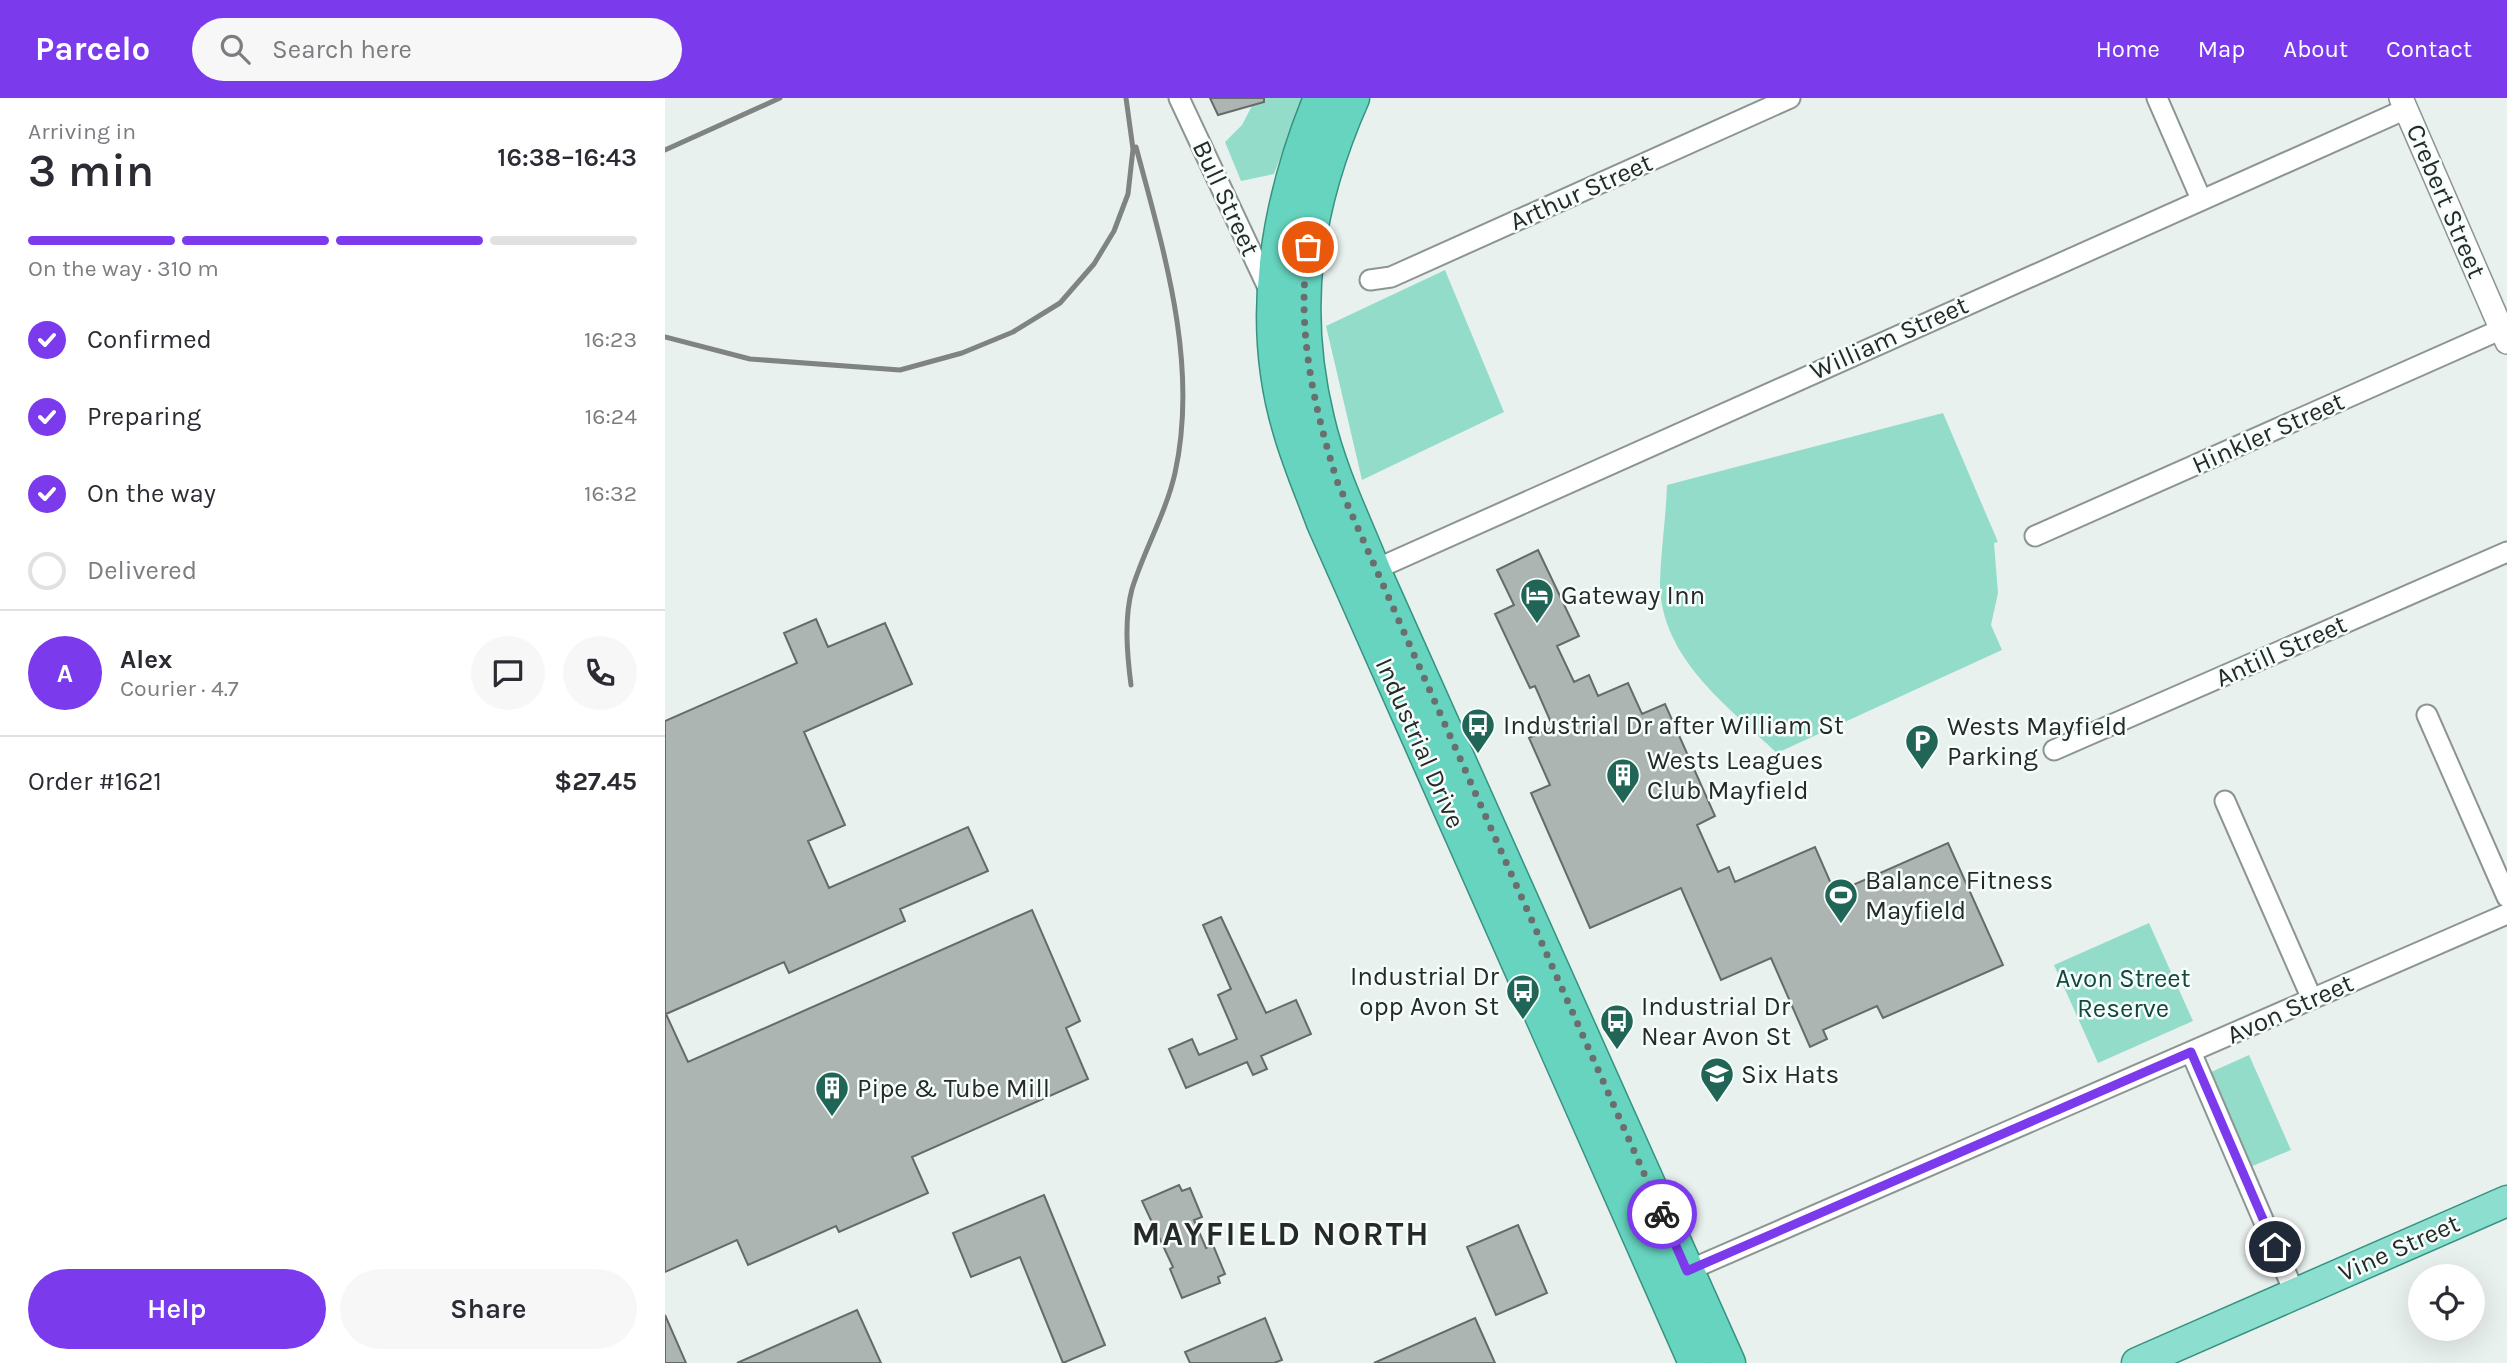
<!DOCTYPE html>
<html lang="en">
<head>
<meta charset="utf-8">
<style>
	body { margin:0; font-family:Karla,sans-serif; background:#f7f7f7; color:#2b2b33; height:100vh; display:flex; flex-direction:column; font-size:26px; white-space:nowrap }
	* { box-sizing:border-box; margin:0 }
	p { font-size:23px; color:#7c7c81 }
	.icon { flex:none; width:38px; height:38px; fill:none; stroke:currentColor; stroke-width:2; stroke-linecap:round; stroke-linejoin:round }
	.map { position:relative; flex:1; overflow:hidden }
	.sheet { display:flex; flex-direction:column; background:#fff; width:665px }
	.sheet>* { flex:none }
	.fabs { position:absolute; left:1743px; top:1166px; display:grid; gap:14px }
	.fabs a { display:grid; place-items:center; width:77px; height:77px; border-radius:50%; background:#fff; box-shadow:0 7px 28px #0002; font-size:35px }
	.pin { position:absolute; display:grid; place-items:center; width:60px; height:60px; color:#fff; margin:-30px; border:4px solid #fff; border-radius:50%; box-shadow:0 2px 7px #0007 }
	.courier { position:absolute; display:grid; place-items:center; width:70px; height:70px; margin:-35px; border:5px solid #7c3aed; border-radius:50%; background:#fff; color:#222; box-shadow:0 2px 9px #0007 }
	.overview em { font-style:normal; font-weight:600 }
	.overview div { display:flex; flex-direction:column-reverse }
	.overview { display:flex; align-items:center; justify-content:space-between; height:119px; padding:0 28px }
	h1 { font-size:46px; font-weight:600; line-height:52px }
	.bar { display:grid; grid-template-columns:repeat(4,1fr); gap:10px 7px; align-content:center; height:84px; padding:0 28px }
	.bar i { height:9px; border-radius:5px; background:#e1e1e2 }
	.bar .selected { background:#7c3aed }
	.bar p { grid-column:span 4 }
	.line { display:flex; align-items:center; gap:18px; padding:0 28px; border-top:2px solid #e1e1e2 }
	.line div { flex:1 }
	.round { display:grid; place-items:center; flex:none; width:74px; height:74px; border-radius:37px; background:#f7f7f7 }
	ol { padding:0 28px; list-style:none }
	li { display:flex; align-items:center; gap:21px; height:77px }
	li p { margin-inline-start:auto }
	li .icon { padding:7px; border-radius:50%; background:#7c3aed; color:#fff; stroke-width:4 }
	li:last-child { color:#7c7c81 }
	li i { width:38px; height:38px; border:4px solid #e1e1e2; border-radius:50% }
	.cta { display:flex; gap:14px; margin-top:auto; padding:14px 28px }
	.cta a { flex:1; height:80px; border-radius:42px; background:#7c3aed; color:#fff; font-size:28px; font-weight:600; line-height:80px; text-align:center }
	.cta a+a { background:#f7f7f7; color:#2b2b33 }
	header { display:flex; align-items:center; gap:42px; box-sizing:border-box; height:98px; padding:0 35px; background:#7c3aed; color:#fff }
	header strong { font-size:33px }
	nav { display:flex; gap:38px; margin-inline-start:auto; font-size:24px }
	.search { width:490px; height:63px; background:#f7f7f7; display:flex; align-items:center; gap:18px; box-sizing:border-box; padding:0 24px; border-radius:38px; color:#7c7c81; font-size:26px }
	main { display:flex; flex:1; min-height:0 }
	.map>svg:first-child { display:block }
	.green { fill:#94dcca }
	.building { fill:#adb5b3; stroke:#646b69; stroke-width:2 }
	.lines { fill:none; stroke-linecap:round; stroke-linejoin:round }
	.minor-casing { stroke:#8d9593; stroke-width:23 }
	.tertiary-casing { stroke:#8d9593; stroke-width:26 }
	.primary-casing { stroke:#379280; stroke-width:33 }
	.trunk-casing { stroke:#379280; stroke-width:35 }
	.minor { stroke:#fff; stroke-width:19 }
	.tertiary { stroke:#fff; stroke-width:23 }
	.primary { stroke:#8cdfcf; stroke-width:30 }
	.trunk { stroke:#66d4bf; stroke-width:32 }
	.rail { stroke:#7f8483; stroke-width:5 }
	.done { stroke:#6a6f6e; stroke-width:7; stroke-dasharray:0 12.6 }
	.route { stroke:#7c3aed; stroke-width:9 }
	.labels { text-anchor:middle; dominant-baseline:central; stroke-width:5; stroke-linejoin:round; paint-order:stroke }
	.street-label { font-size:26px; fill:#262928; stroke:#f6fefc }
	.poi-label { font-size:26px; fill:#262928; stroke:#f6fefc; text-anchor:start }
	.park-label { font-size:26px; fill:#13473d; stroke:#f6fefc }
	.district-label { font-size:33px; font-weight:bold; letter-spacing:2px; fill:#262928; stroke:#f6fefc }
</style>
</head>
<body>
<header>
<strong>Parcelo</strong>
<div class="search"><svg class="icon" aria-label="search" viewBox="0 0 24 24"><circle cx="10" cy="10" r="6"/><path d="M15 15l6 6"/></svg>Search here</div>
<nav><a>Home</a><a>Map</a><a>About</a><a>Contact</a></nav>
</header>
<main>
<section class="sheet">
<div class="overview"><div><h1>3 min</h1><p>Arriving in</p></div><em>16:38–16:43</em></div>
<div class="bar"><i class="selected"></i><i class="selected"></i><i class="selected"></i><i></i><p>On the way · 310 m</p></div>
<ol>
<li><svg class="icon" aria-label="check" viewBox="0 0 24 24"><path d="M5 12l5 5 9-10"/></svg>Confirmed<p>16:23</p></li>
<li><svg class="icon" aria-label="check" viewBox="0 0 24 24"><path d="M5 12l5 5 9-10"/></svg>Preparing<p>16:24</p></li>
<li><svg class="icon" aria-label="check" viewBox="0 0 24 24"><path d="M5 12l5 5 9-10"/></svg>On the way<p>16:32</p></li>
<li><i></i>Delivered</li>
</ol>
<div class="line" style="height:126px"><b class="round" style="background:#7c3aed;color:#fff">A</b><div><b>Alex</b><p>Courier · 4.7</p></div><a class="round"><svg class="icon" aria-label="chat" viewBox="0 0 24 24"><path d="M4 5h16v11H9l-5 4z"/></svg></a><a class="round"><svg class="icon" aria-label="phone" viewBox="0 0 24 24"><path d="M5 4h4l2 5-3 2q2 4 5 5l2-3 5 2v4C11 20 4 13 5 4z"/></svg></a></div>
<div class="line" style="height:91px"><div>Order #1621</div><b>$27.45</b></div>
<div class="cta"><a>Help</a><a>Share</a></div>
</section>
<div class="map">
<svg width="1842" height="1265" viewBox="0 0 1842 1265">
	<rect width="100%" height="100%" fill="#e9f1ef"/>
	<path class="green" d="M591 0H638L609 76 576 83 560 44 577 27Z
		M780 172 839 314 697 382 661 228Z
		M1278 315 1333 444 1329 445 1333 495 1326 527 1337 552 1112 655C1063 608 994 559 995 483 996 451 1001 419 1002 387Z
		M1484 825 1528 923 1433 965 1389 867Z
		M1584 957 1626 1052 1585 1069 1544 975Z"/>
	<path class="building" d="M545 0H599V4L553 17Z
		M873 452 914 538 892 548 909 584 924 577 933 598 963 585 977 616 1000 606 1050 718 1032 727 1053 774 1064 769 1070 784 1150 749 1170 795 1283 745 1338 867 1218 920 1212 908 1158 932 1162 941 1145 949 1106 860 1056 882 1016 790 925 830 866 695 885 687 864 640 888 629 870 588 865 590 830 516 849 507 832 472Z
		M151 521 163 549 220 525 247 586 139 634 180 727 143 743 164 790 303 729 323 773 235 811 240 823 124 875 119 864 1 916 23 964 367 812 415 923 401 930 423 981 247 1059 263 1095 174 1134 171 1128 83 1167 72 1142 0 1174V623L132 565 119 535Z
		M556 819 601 915 631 902 646 936 596 958 602 971 588 977 582 964 521 990 504 951 527 941 534 957 572 941 553 897 566 891 538 827Z
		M514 1087 517 1093 525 1090 537 1119 529 1122 541 1150 548 1147 560 1176 553 1179 555 1185 517 1200 505 1171 508 1169 477 1103Z
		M379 1097 440 1247 398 1265 355 1159 306 1179 288 1135Z
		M853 1127 882 1195 831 1217 802 1149Z
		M192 1212 216 1265H72Z
		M0 1217 21 1265H0Z
		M600 1220 617 1262 609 1265H525L520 1254Z
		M810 1220 830 1265H709Z"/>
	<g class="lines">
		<g class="minor-casing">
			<path id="minor" d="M514 0 606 196
				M1492 0 1536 101
				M705 182 726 179 1125 0
				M1370 438 1837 231
				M709 472 1741 11
				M1762 617 1842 799
				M1389 652 1842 454
				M1560 703 1647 901
				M1526 954 1630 1196
				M1022 1173 1842 816"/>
		</g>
		<g class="tertiary-casing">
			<path id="tertiary" d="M1736 0 1842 244"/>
		</g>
		<g class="primary-casing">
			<path id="primary" d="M1472 1265 1842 1103"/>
		</g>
		<g class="trunk-casing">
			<path id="trunk" d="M655 0C612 105 591 223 625 334 634 365 647 395 658 425L1030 1265
				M688 0C641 106 625 208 653 322 665 374 689 422 709 472L1064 1265"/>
		</g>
		<use href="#minor" class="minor"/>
		<use href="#tertiary" class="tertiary"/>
		<use href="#primary" class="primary"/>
		<use href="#trunk" class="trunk"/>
		<path class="rail" d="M0 52 115 0
			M0 239 85 261 235 272 297 255 348 234 395 205 429 166 449 133 463 96 468 51 461 0
			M466 587C462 556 459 521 467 491 479 452 501 415 510 375 534 266 499 154 471 49"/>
	</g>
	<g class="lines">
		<path class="done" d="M643 149C631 231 648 305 672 383L997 1116"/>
		<path class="route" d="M997 1116 1022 1173 1526 954 1610 1149"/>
	</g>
	<defs>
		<g id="hotel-pin" transform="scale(1.75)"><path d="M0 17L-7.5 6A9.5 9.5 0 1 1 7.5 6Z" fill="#216557" stroke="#f6fefc"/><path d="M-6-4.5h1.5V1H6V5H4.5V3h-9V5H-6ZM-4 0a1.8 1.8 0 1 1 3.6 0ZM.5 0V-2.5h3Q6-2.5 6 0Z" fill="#fff"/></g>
		<g id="bus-pin" transform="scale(1.75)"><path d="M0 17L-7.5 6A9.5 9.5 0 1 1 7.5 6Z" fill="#216557" stroke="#f6fefc"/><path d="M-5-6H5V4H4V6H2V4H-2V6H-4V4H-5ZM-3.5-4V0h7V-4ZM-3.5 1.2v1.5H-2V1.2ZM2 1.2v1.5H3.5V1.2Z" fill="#fff"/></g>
		<g id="parking-pin" transform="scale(1.75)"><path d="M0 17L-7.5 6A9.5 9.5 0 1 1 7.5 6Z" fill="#216557" stroke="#f6fefc"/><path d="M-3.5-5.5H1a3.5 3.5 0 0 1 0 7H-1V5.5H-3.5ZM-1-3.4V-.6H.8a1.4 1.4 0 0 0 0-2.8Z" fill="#fff"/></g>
		<g id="building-pin" transform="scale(1.75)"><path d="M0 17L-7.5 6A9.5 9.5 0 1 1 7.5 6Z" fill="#216557" stroke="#f6fefc"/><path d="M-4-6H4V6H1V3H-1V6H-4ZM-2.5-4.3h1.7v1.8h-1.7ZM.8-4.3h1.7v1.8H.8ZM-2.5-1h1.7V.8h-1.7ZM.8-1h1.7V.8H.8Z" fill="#fff"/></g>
		<g id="stadium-pin" transform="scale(1.75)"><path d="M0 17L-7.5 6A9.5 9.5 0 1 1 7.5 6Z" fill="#216557" stroke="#f6fefc"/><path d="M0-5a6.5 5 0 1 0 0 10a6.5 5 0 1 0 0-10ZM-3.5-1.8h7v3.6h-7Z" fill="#fff"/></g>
		<g id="school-pin" transform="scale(1.75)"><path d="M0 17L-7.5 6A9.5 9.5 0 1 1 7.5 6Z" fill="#216557" stroke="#f6fefc"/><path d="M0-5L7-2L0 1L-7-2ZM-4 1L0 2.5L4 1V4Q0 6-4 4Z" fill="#fff"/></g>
	</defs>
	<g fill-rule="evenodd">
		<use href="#hotel-pin" x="872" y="497"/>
		<use href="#bus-pin" x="813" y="627"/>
		<use href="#parking-pin" x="1257" y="643"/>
		<use href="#building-pin" x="958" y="677"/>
		<use href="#stadium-pin" x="1176" y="797"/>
		<use href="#bus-pin" x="858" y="893"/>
		<use href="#bus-pin" x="952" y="923"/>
		<use href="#school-pin" x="1052" y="976"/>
		<use href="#building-pin" x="167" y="990"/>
	</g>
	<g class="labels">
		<g class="street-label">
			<text transform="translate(916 94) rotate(-24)">Arthur Street</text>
			<text transform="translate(561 100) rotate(65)">Bull Street</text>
			<text transform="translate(1781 103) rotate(67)">Crebert Street</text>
			<text transform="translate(1224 240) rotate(-24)">William Street</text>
			<text transform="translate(1603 335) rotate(-24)">Hinkler Street</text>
			<text transform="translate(1616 553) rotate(-24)">Antill Street</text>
			<text transform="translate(755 645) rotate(66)">Industrial Drive</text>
			<text transform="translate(1625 911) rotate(-24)">Avon Street</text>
			<text transform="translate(1734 1150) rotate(-24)">Vine Street</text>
		</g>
		<g class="poi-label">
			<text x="896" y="497">Gateway Inn</text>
			<text x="838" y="627">Industrial Dr after William St</text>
			<text x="1282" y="628">Wests Mayfield<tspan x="1282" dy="30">Parking</tspan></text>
			<text x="982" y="662">Wests Leagues<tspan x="982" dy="30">Club Mayfield</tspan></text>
			<text x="1200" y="782">Balance Fitness<tspan x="1200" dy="30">Mayfield</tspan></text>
			<text x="834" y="878" text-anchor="end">Industrial Dr<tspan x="834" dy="30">opp Avon St</tspan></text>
			<text x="976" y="908">Industrial Dr<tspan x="976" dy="30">Near Avon St</tspan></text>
			<text x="1076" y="976">Six Hats</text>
			<text x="192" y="990">Pipe &amp; Tube Mill</text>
		</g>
		<g class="park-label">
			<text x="1458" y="880">Avon Street<tspan x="1458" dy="30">Reserve</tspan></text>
		</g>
		<g class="district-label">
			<text x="616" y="1136">MAYFIELD NORTH</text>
		</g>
	</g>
</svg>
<div class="fabs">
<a><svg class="icon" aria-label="locate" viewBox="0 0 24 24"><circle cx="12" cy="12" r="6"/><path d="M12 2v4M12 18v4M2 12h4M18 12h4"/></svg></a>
</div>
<div class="pin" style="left:643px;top:149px;background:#ea580c"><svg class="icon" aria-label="bag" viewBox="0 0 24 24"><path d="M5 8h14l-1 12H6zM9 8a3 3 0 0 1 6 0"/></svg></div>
<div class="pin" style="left:1610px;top:1149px;background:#1f2937"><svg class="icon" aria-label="home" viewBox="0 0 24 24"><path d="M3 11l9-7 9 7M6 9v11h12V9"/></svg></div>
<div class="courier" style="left:997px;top:1116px"><svg class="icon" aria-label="bike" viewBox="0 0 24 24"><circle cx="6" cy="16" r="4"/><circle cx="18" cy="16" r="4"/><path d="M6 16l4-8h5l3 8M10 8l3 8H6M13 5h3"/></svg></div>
</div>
</main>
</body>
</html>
